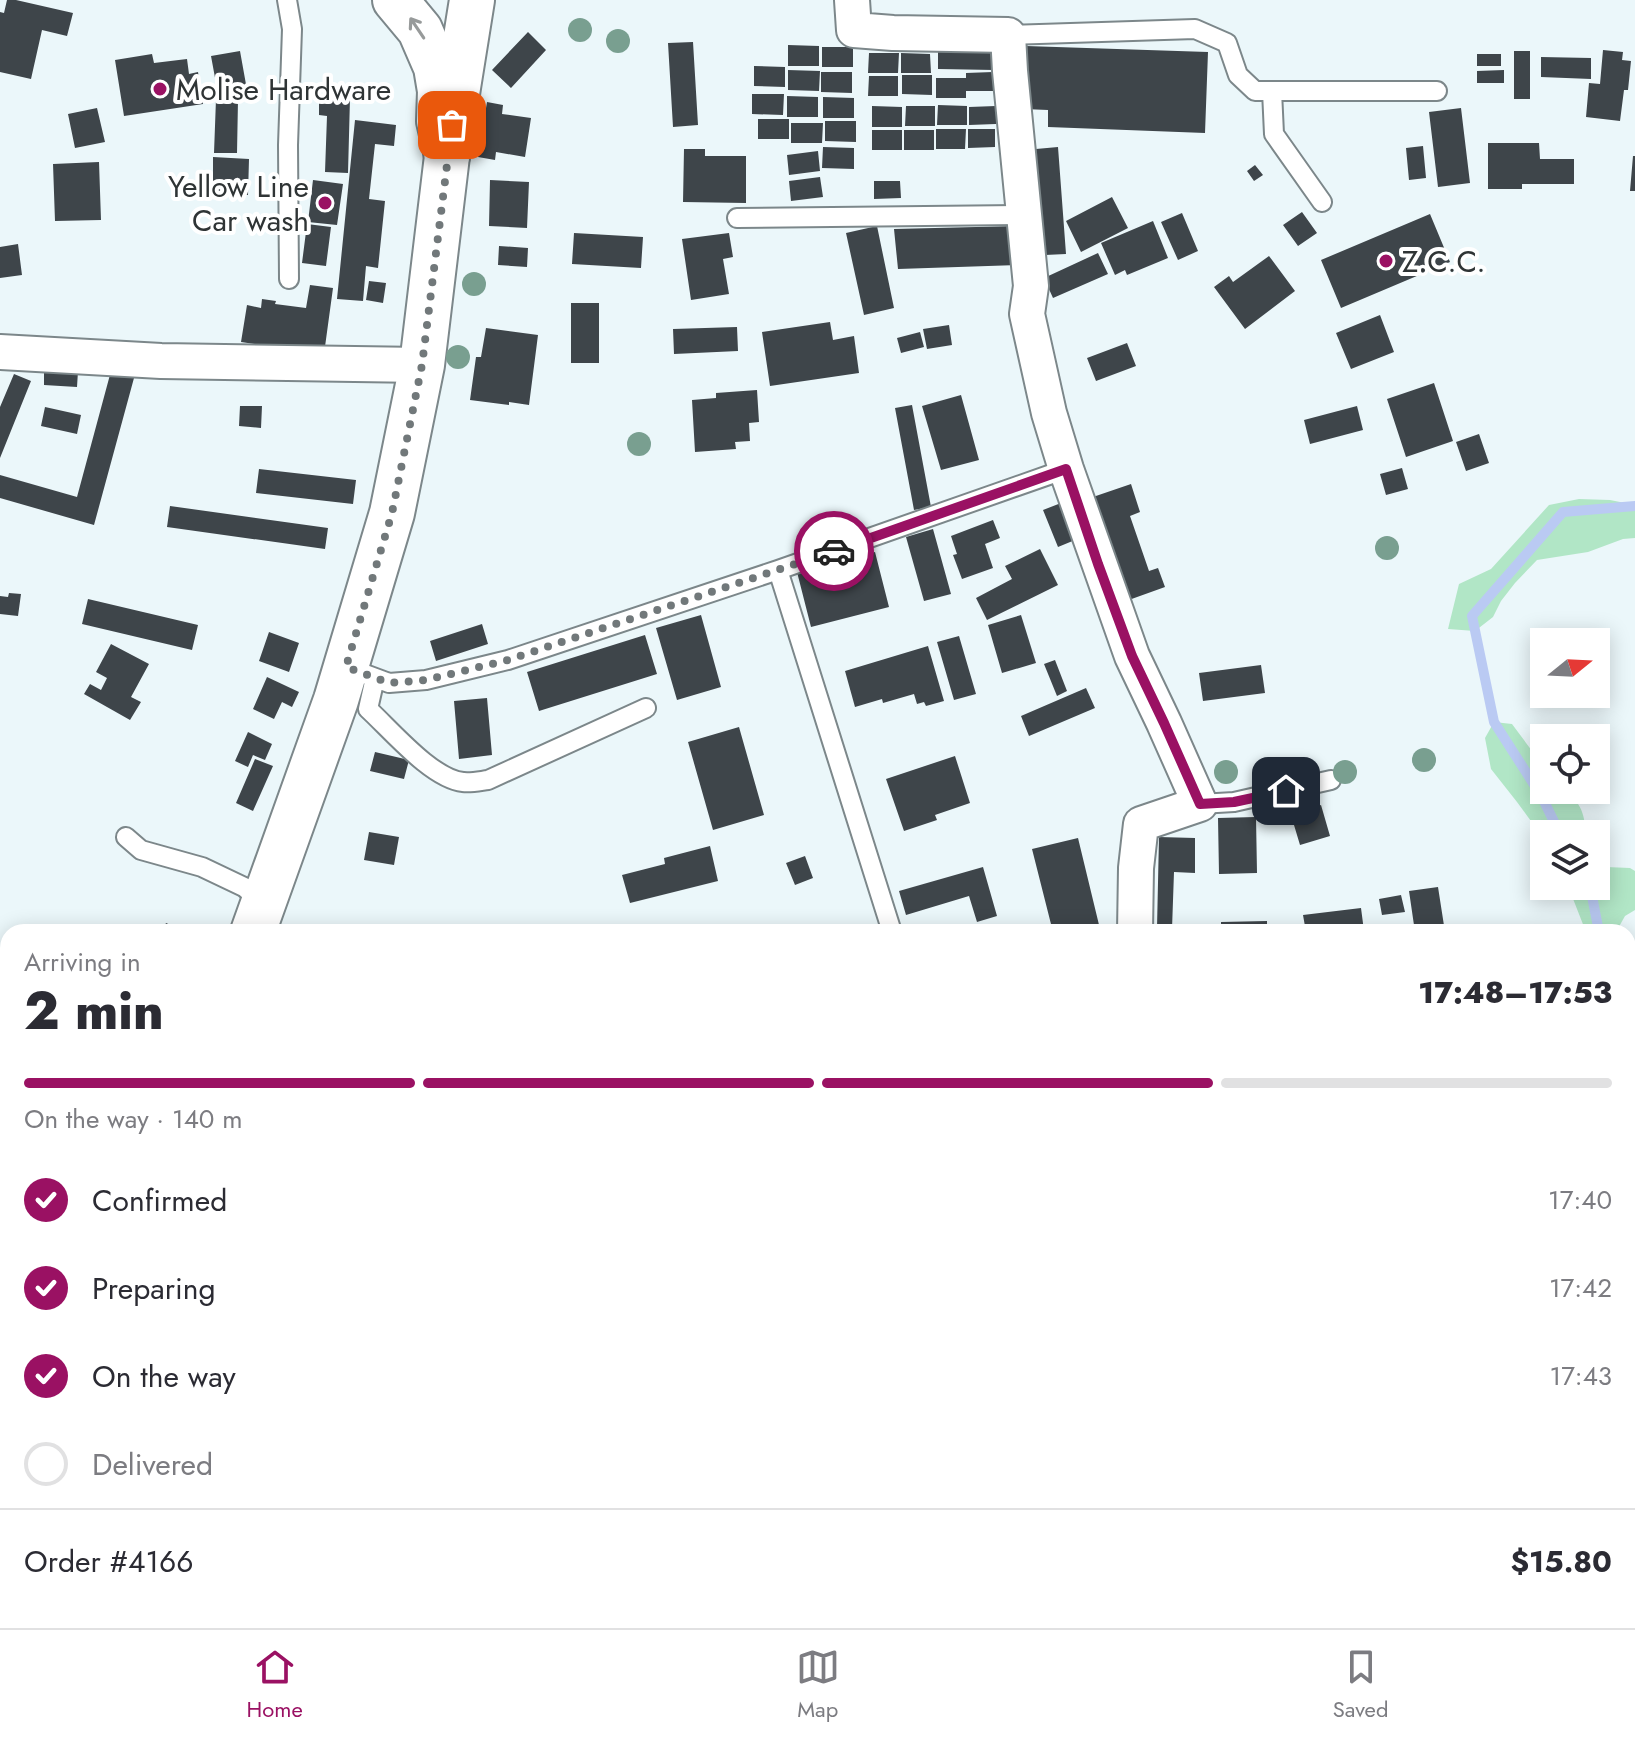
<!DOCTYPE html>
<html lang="en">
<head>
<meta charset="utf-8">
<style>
	body { margin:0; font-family:Jost,sans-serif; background:#f7f7f7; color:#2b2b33; height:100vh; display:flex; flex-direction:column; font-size:30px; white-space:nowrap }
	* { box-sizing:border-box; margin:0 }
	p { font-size:26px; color:#7c7c81 }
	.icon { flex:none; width:44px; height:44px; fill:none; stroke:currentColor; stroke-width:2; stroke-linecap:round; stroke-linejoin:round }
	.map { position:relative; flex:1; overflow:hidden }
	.details { position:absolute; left:0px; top:924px; width:1636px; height:704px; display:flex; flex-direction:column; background:#fff; border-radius:24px 24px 0 0; box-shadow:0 4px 20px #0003 }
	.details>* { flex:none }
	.needle { width:52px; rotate:72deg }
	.buttons { position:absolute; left:1530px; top:628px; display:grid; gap:16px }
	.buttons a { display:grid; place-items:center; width:80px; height:80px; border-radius:0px; background:#fff; box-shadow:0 4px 20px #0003; font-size:40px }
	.pin { position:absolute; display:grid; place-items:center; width:68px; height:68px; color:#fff; margin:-34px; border-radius:16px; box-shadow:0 4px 12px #0006 }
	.courier { position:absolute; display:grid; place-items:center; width:80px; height:80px; margin:-40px; border:6px solid #9a1163; border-radius:50%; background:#fff; color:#222; box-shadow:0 2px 10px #0007 }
	.head em { font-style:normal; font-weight:800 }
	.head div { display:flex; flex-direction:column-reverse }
	.head { display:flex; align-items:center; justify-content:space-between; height:136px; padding:0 24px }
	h1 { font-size:52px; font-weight:800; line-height:60px }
	.bar { display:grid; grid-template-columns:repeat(4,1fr); gap:12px 8px; align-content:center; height:96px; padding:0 24px }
	.bar i { height:10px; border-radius:6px; background:#e1e1e2 }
	.bar .current { background:#9a1163 }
	.bar p { grid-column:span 4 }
	.line { display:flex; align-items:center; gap:20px; padding:0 24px; border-top:2px solid #e1e1e2 }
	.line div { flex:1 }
	ol { padding:0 24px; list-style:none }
	li { display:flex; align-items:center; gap:24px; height:88px }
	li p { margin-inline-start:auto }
	li .icon { padding:8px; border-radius:50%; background:#9a1163; color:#fff; stroke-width:4 }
	li:last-child { color:#7c7c81 }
	li i { width:44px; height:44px; border:4px solid #e1e1e2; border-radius:50% }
	.tabs { display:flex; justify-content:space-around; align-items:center; height:112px; border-top:2px solid #e1e1e2; background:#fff; font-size:22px; color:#7c7c81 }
	.tabs a { display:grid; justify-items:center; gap:4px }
	.tabs .current { color:#9a1163 }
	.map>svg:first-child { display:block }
	.green { fill:#b1e6c6 }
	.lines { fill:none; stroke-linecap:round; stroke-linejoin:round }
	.stream { stroke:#bacaf3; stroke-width:10 }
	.building { fill:#3e454a }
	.lane-casing { stroke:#7c878a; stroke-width:22 }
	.street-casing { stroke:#7c878a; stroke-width:38 }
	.secondary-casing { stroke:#7c878a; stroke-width:48 }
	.primary-casing { stroke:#7c878a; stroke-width:48 }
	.lane { stroke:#fff; stroke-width:18 }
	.street { stroke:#fff; stroke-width:34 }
	.secondary { stroke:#fff; stroke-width:44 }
	.primary { stroke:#fff; stroke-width:44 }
	.tree { fill:#799f90 }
	.oneway { stroke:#979a9a }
	.done { stroke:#71787a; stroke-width:8; stroke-dasharray:0 14.4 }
	.route { stroke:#9a1163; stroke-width:10 }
	.poi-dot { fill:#9a1163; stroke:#fff; stroke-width:3 }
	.labels { text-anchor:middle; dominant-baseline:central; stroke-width:8; stroke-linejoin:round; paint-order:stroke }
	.poi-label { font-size:30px; fill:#2f3435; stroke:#fff; text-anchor:start }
</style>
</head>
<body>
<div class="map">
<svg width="1635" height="1628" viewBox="0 0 1635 1628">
	<rect width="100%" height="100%" fill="#ebf7fa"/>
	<path class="green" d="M1579 499 1610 500 1635 505V538L1623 539 1588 552 1537 560 1515 583 1501 601 1493 617 1475 631 1448 629 1459 584 1491 569 1549 505Z
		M1494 722 1512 724 1544 767V790H1566C1582 806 1584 812 1586 834H1544V839L1517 802 1491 769 1485 738Z
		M1596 857 1606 867 1630 868 1635 871V910L1625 916 1616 932H1586L1568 886H1596Z
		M1632 1058 1635 1061V1104L1628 1110V1059Z
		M845 1620H882L884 1628H826Z
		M1297 1620H1342L1343 1622 1336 1628H1287Z"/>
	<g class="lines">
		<path class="stream" d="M1560 834 1542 797 1494 722 1472 616 1563 512 1635 506
			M1588 886 1591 891 1599 932
			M946 1628 947 1620"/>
	</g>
	<path class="building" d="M7 0H16L73 13 67 36 42 30 31 79 0 72V12L4 13Z
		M528 32 546 50 511 88 492 70Z
		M693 42 698 125 673 127 668 43Z
		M788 45 819 46V66H788Z
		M1026 46 1208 52 1205 133 1048 127V110L1024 109Z
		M822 47H853V67H822Z
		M938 49H967V52L994 51V70L938 69Z
		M1603 50 1623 52 1622 60 1631 61 1628 90H1624L1620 121 1586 117 1589 83 1600 84Z
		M240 51 247 90 218 94 211 56Z
		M1514 51H1530V99H1514Z
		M869 53H899L898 73H868Z
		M901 53 930 54 931 73H901Z
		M152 54 154 63 187 59 189 74 198 72 203 104 124 116 115 60Z
		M1477 54H1501V66H1477Z
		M1541 57 1591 58V79L1541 77Z
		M754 66 785 67V87L754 86Z
		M788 70 820 71 819 91 788 90Z
		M1504 70V83H1477V71Z
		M821 72H852V93L821 92Z
		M993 72V91H966V98H936V78H966V73Z
		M902 75H932V95L902 94Z
		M869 76H898V96H868Z
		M752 94H784L783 115 752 114Z
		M787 96 818 97V117H787Z
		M319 97 350 98 348 173 325 172 327 116 319 115Z
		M823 97 854 98V118H823Z
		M216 99 238 100 237 153H214Z
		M487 102 503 105 502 114 531 118 525 157 496 152 495 160 478 157Z
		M938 105 967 106V125H937Z
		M872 106 902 107V127H872Z
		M906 106H935V126H905Z
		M996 106V124L969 125V107Z
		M97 108 105 142 75 148 68 114Z
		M1461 108 1470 183 1438 187 1429 112Z
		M758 119H789V139H758Z
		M355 120 396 125 394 146 375 144 369 199 385 201 378 268 366 266 363 301 337 299Z
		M825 121H856V142L825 141Z
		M791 123H823L822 143H791Z
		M936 129H966L965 149H936Z
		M968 129H995V147L968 148Z
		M872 130H902V150H872Z
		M904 130H934V150H904Z
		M1488 143H1539L1540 159H1574V184H1522V189H1488Z
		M1423 146 1426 178 1409 180 1406 148Z
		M823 147 854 148V169L822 168Z
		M1058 147 1066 254 1045 255 1036 149Z
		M684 149H705V156H746V203L683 202Z
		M818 151 820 171 789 175 787 155Z
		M1633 156H1635V191H1630Z
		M213 157 249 159 248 195 213 194Z
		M99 162 101 220 55 221 53 164Z
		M1255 165 1263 175 1254 181 1247 171Z
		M820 177 823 197 791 201 789 181Z
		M313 180 343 184 337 225 308 222Z
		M490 180 529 182 527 228 489 226Z
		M874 181H900L901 198 874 199Z
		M1112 197 1128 228 1081 252 1066 221Z
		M1302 212 1317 233 1298 246 1283 225Z
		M1182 213 1198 251 1178 260 1161 222Z
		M1430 214 1450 262 1341 308 1321 260Z
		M1153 221 1168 258 1127 275 1125 270 1115 275 1101 243Z
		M307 224 331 227 326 266 302 263Z
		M877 226 894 308 864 315 846 233Z
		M1017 226 1018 265 898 269 894 229Z
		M574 233 643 237 641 268 572 264Z
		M729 233 733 257 723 259 729 294 691 300 682 239Z
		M18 244 22 275 0 278V247Z
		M499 246 528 248 527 267 498 265Z
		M1098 253 1108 274 1053 298 1044 278Z
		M1269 256 1295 291 1245 329 1214 287 1229 276 1233 282Z
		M369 281 386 283 383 303 366 300Z
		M310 285 333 288 324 354 241 342 247 305 261 308 262 299 276 301 275 304 306 308Z
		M571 303H599V363H571Z
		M1380 315 1394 352 1351 369 1336 333Z
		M830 322 833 340 854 336 859 373 770 386 762 332Z
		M949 325 952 345 927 349 923 329Z
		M737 327 738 351 674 354 673 329Z
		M486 328 538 335 529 405 509 402V405L470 400 476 357H481Z
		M920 332 924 347 901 353 897 338Z
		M1127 343 1136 366 1096 381 1087 358Z
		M44 369 78 371 77 387 44 385Z
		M111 371 134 378 94 525 0 498V475L77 497Z
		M14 374 31 381 0 458V407Z
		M1434 383 1453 441 1406 457 1387 399Z
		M757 390 759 422 749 423 750 441 735 442 736 449 695 452 692 400 716 398V393Z
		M961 395 979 460 941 470 922 406Z
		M912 405 931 507 914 510 895 408Z
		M240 406H262L261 428 239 426Z
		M1357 406 1363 430 1310 444 1304 420Z
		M45 407 81 415 77 434 41 426Z
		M1479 434 1489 463 1466 471 1456 442Z
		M1402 468 1408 489 1386 495 1380 474Z
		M259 469 356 480 353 504 256 493Z
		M1131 484 1140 512 1130 516 1149 571 1158 568 1165 587 1126 601 1090 498Z
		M1061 503 1075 540 1058 547 1043 510Z
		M170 506 328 528 325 549 167 527Z
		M993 520 1000 538 985 544 993 568 962 579 953 555 957 554 951 536Z
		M933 529 951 594 924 601 906 537Z
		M1040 549 1058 585 987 620 976 598 1012 579 1005 566Z
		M875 552 889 607 811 627 797 572Z
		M9 593 21 594 18 616 0 614V596L8 597Z
		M88 599 198 625 192 650 82 624Z
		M701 615 721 687 677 700 656 628Z
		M1021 615 1036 663 1002 673 988 625Z
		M482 624 488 644 436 661 430 641Z
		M269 632 299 643 289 672 259 661Z
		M645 635 657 674 539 711 527 672Z
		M959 636 976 694 954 700 937 642Z
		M111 644 149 664 131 697 141 702 130 720 84 694 90 684 101 690 107 678 96 672Z
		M928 646 944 701 926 706 924 702 917 704 914 694 883 703 882 699 855 707 845 671Z
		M1055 660 1067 691 1057 696 1044 664Z
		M1261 665 1265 693 1203 701 1199 673Z
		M267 677 299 692 292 707 282 702 274 719 253 709Z
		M1086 688 1095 708 1029 736 1021 716Z
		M487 698 492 755 459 759 454 701Z
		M739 727 764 815 713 830 688 742Z
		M248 732 272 744 265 760 253 755 248 767 235 761Z
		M375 752 409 760 404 779 370 771Z
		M955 756 970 803 935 815 937 820 904 831 886 779Z
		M255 759 273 766 253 811 236 803Z
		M1321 805 1330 836 1300 845 1291 815Z
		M1256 817 1257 873 1219 874 1218 818Z
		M369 832 399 837 394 865 364 860Z
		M1159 837 1195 838V873L1174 872 1172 929 1157 928Z
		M1078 838 1100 929 1090 932H1053L1032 849Z
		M710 846 718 881 630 903 622 875 665 864 664 858Z
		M805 856 813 878 795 885 786 863Z
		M983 867 997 916 977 922 969 896 906 915 899 891Z
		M1438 887 1445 932H1415L1409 891Z
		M1401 895 1405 912 1382 915 1379 899Z
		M1361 908 1364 931 1306 932 1303 915Z
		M1267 921V932H1221V922Z
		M166 923 186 932H162Z
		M0 1583 8 1584V1620H43L42 1628H0Z
		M506 1620H529L523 1628H518Z
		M617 1620H645L652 1628H625Z
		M725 1620H747L743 1628Z"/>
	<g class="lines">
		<g class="lane-casing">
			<path id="lane" d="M287 0 292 29 288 145 289 279
				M1008 35 1195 29 1227 43 1238 75 1255 91H1437
				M1272 91 1274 134 1322 202
				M737 218 1025 215
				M778 570 892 932
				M346 667 389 683 426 680 508 660 778 570 1066 469
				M375 678 368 709C391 730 432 779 463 782 471 783 480 781 488 780L646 708
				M1200 804 1234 802 1331 780
				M126 837 141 850 202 867 244 887 264 904
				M1628 1139 1635 1128
				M1628 1214 1635 1225
				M261 1620 295 1628
				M1377 1620 1386 1628"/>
		</g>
		<g class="street-casing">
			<path id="street" d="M852 0 854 30 893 33 1008 35 1010 71 1031 286 1027 314 1049 413 1066 469 1132 656 1164 723 1200 804 1141 824 1136 868 1135 932
				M0 352 161 361 422 365
				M0 1554 8 1555"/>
		</g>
		<g class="secondary-casing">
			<path id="secondary" d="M253 932 336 700 392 513 422 365 447 156 472 0
				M79 1628 80 1620"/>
		</g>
		<g class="primary-casing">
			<path id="primary" d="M395 0 420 30 436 67 440 91 439 121 447 156"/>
		</g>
		<use href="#lane" class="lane"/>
		<use href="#street" class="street"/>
		<use href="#secondary" class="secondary"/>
		<use href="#primary" class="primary"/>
	</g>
	<g class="tree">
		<circle cx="580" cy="30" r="12"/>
		<circle cx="618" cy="41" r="12"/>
		<circle cx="474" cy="284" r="12"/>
		<circle cx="458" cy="357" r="12"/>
		<circle cx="639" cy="444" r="12"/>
		<circle cx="1387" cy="548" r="12"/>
		<circle cx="1424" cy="760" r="12"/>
		<circle cx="1226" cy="772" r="12"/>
		<circle cx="1345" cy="772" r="12"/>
	</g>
	<defs><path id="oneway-shaft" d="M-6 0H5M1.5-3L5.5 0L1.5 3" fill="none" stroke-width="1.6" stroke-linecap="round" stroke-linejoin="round" transform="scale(2)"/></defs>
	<use class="oneway" href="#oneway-shaft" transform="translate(417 28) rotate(-124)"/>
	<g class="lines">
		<path class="done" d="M452 125 422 365 392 513 346 667 389 683 426 680 508 660 834 551"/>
		<path class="route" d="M834 551 1066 469 1098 564 1132 656 1164 723 1200 804 1234 802 1286 791"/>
	</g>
	<g class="poi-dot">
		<circle cx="160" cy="89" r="8"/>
		<circle cx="325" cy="203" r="8"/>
		<circle cx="1386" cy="261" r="8"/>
	</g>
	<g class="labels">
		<g class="poi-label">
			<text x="176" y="89">Molise Hardware</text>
			<text x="309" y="186" text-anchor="end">Yellow Line<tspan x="309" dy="34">Car wash</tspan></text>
			<text x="1402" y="261">Z.C.C.</text>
		</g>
	</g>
</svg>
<div class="buttons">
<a><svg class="needle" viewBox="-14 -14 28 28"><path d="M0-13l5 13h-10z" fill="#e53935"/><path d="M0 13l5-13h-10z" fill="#7c7c81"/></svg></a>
<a><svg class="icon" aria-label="locate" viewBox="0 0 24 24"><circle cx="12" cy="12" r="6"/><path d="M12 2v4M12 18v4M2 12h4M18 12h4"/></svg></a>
<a><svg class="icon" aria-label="layers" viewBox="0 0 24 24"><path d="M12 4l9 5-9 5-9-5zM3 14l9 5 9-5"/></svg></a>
</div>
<div class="pin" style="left:452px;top:125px;background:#ea580c"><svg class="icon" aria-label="bag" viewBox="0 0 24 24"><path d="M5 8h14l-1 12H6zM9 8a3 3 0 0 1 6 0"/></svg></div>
<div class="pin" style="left:1286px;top:791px;background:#1f2937"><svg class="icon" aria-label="home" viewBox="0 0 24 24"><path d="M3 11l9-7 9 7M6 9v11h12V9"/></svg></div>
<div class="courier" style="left:834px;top:551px"><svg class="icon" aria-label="car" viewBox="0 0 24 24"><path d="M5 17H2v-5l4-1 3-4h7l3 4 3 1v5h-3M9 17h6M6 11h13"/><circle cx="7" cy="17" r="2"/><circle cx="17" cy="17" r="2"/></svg></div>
<section class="details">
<div class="head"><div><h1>2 min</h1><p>Arriving in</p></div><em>17:48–17:53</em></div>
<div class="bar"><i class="current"></i><i class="current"></i><i class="current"></i><i></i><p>On the way · 140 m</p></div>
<ol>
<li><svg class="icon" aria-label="check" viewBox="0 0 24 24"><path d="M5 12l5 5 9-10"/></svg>Confirmed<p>17:40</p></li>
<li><svg class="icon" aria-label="check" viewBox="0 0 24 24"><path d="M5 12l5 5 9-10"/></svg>Preparing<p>17:42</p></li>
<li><svg class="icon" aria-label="check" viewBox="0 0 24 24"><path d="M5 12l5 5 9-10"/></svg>On the way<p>17:43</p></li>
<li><i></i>Delivered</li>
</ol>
<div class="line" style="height:104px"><div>Order #4166</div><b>$15.80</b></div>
</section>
</div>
<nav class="tabs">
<a class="current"><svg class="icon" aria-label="home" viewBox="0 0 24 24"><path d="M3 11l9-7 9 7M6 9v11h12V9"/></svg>Home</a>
<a><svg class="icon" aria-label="map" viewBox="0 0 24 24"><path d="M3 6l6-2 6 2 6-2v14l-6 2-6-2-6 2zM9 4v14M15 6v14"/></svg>Map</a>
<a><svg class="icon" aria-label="saved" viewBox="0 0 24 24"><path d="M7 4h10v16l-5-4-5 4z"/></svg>Saved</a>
</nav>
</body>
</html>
